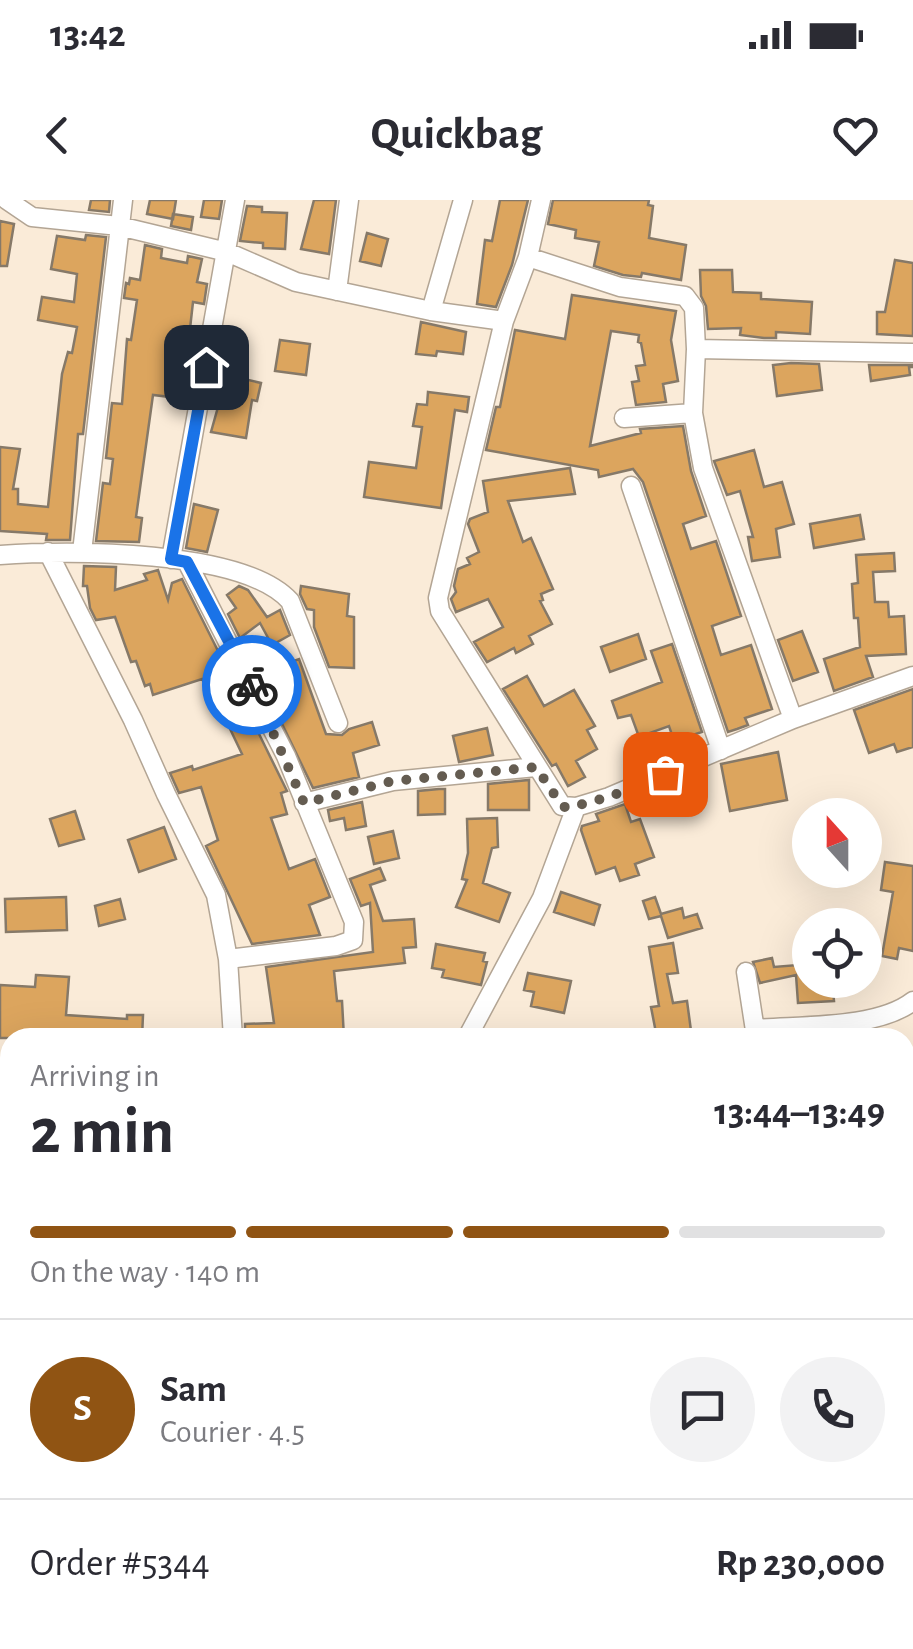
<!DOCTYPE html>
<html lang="en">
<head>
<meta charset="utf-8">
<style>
	body { margin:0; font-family:"Alegreya Sans",sans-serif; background:#f2f2f3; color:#2b2b33; height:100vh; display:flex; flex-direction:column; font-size:38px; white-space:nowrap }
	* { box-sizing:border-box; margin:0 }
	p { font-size:32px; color:#7c7c81 }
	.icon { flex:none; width:55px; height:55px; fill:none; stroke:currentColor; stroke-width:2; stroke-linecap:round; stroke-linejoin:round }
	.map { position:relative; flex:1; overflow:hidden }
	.side { position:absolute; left:0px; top:828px; width:915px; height:622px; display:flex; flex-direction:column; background:#fff; border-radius:30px 30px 0 0; box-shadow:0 10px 40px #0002 }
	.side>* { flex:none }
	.needle { width:65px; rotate:339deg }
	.controls { position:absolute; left:792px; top:598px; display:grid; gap:20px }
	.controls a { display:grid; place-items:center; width:90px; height:90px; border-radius:50%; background:#fff; box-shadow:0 10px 40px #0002; font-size:50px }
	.pin { position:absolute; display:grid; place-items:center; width:85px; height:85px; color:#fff; margin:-42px; border-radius:20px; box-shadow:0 5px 15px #0006 }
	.courier { position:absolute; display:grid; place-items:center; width:100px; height:100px; margin:-50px; border:8px solid #1a73e8; border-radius:50%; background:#fff; color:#222; box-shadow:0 2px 12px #0007 }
	.overview em { font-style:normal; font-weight:600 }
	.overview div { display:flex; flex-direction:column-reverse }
	.overview { display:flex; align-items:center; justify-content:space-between; height:170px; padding:0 30px }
	h1 { font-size:65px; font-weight:600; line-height:75px }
	.bar { display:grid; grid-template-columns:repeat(4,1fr); gap:15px 10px; align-content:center; height:120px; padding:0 30px }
	.bar i { height:12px; border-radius:8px; background:#e1e1e2 }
	.bar .current { background:#905413 }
	.bar p { grid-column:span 4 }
	.line { display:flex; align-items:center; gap:25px; padding:0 30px; border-top:2px solid #e1e1e2 }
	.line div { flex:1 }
	.round { display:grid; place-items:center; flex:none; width:105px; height:105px; border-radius:52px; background:#f2f2f3 }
	.status { display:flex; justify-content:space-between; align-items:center; height:70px; padding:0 50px; background:#fff; direction:ltr }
	.status svg { height:28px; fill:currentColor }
	header { display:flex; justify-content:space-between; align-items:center; height:130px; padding:0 30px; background:#fff; font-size:45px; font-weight:600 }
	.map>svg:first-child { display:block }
	.building { fill:#dca55e; stroke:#867968; stroke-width:2.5 }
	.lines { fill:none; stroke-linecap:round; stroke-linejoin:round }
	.street-casing { stroke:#b3a594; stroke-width:21 }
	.secondary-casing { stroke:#b3a594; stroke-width:31 }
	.highway-casing { stroke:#fff; stroke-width:39 }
	.street { stroke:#fff; stroke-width:18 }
	.secondary { stroke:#fff; stroke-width:28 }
	.highway { stroke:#ba752e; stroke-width:35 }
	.done { stroke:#645c51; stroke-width:10; stroke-dasharray:0 18 }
	.route { stroke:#1a73e8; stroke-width:12 }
</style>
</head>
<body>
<div class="status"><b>13:42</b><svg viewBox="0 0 49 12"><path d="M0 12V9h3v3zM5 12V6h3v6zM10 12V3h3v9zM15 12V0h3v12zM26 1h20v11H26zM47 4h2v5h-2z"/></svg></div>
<header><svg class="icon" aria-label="back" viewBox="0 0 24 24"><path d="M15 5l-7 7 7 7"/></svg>Quickbag<svg class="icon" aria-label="heart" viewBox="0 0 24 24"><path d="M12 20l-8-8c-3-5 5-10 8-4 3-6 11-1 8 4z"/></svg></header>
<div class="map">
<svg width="913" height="1449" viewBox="0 0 913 1449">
	<rect width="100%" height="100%" fill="#faebd8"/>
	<path class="building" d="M91 0H110L109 12 89 10Z
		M150 0H176L173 19 147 14Z
		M204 0H222L219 19 201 17Z
		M314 0H336L329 54 301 49Z
		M500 0H528L512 65 496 107 477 104 485 40 492 41Z
		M553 0H649L648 5 653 6 649 38 686 45 681 80 642 73 641 77 623 75 594 66 599 42 575 38 576 30 548 24Z
		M247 6 262 7V12L287 13 285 49 263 48V43L240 41Z
		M173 14 193 17 191 30 171 26Z
		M0 21 14 24 7 66H0Z
		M367 33 388 39 381 66 360 61Z
		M86 35 106 37 83 234H78L70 340H46L47 334 0 331V247L20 249 13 289H18V304L48 307 62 174 68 152 72 153 77 127 38 120 42 97 74 102 77 74 51 69 57 36 85 40Z
		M145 45 162 49 161 58 187 63 188 56 202 59 197 82 207 84 204 104 193 102 185 173 191 174 187 199 153 195 136 317 142 318 139 342 96 341 103 283 110 284 113 259 106 258 112 203 122 204 127 139 131 140 137 100 124 98 126 83 129 84 130 78 140 80Z
		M895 60 913 63V136L877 134V112H885Z
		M700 70H732L733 92 761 93V99L812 102 810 134 776 132V138H764L740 135 741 128 708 129 706 106 701 96Z
		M572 95 676 111 671 140 678 181 663 184 666 202 636 205 632 182 639 181 636 166 645 165 641 143 638 142 639 135 611 131 590 246 641 233 640 229 683 226 691 271 706 316 683 324 691 349 716 341 741 416 712 426 721 455 751 445 772 509 745 518 748 525 737 529 728 532 643 282 633 269 599 277 598 270 486 250 496 207H500L515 130 565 139Z
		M421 122 466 132 463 154 437 151 436 156 416 154Z
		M280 140 310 144 306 175 275 171Z
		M791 163 819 164 822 190 777 196 773 165Z
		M869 165H913V167H909L910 175 871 181Z
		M227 175 261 183 257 201 252 200 246 238 211 232Z
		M428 192 469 197 467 212 455 210 441 308 364 297 369 262 416 268 422 227 413 226 417 204 427 205Z
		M754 250 764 287 782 282 794 324 776 329 780 357 752 361 748 337H753L740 291 727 295 714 261Z
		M570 268 575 294 508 301 523 342 531 338 553 389 541 394 543 400 540 401 552 424 529 436 533 444 516 453 514 448 487 462 474 442 503 427 488 399 456 412 451 399 456 392 454 386 458 369 470 364 467 358 479 352 468 324 470 319 488 312 483 281Z
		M194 304 218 310 207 352 186 348Z
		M860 315 864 339 814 348 810 324Z
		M894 353 895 371 873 372 875 402H888L889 417 904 416 906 454 866 456 873 477 834 491 824 459 860 447 858 418H854L852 384 858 383 856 355Z
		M84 366 116 367 115 390 147 380 144 374 158 370 168 400 172 383 182 379 228 471 208 483 205 484 202 479 153 495 150 484 145 486 136 461 131 462 115 417 96 420 90 408 87 386H83Z
		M239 386 248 390 267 417 280 410 290 435 272 445 260 423 240 438 228 414 236 408 227 395Z
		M301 386 349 394 347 416 354 417V468L329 467 314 427V410L307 409 300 394Z
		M802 431 818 472 793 481 778 440Z
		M638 434 646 459 610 472 601 447Z
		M672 444 702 532 674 541 669 526 639 537 631 515 618 518 612 501 662 482 651 451Z
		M299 459 326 534 342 535 349 529 372 522 379 545 353 553 359 577 313 588 258 474Z
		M527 476 544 506 574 490 595 526 587 530 597 549 576 561 585 577 568 586 556 564 552 566 503 489Z
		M234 483 287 591 281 593 287 614 271 618 289 669 315 659 330 697 309 705 320 735 252 744 206 646 218 640 201 587 179 593 170 573 192 566 193 570 242 554 212 491Z
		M913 489V547L897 552 894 544 869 553 854 510Z
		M487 528 493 555 459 562 453 536Z
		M778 552 787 600 730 611 721 564Z
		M529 580V610H488V584Z
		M439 589H445V614L418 615V591Z
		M362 602 366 626 346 630 344 618 330 621 328 610Z
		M625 604 631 622 640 619 654 657 635 664 639 675 620 681 615 667 596 674 581 630 582 626 599 621 596 614Z
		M75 611 84 639 59 646 50 619Z
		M497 618 498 647 492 648 483 683 510 693 499 722 456 707 467 680 462 679 468 653 467 619Z
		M164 627 176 659 139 672 128 640Z
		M393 631 399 658 374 664 368 637Z
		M885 662 913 666V751L899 748 897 759 882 756 893 692 881 690Z
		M380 668 385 680 370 685 383 721 414 719 416 747 403 748 405 763 334 771 337 801H342L344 838H245V824L274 823 266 767 373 752 370 703 361 706 350 679Z
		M561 692 600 705 594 725 554 712Z
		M66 697 67 730 6 732 5 699Z
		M655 697 661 714 682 708 684 718 697 714 702 728 668 738 661 716 649 719 643 701Z
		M120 699 125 719 99 726 95 706Z
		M673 743 678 773 667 774 673 803 687 801 692 838H657L651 807 659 806 649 747Z
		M436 744 485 753 483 761 487 762 481 785 442 777 444 770 432 768Z
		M772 758 774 767 810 764V780H832L834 801 798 803 796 775 760 783 753 762Z
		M528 773 571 781 564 813 531 806 534 792 524 790Z
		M36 775 69 777 66 815 127 819V815H143L142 838H0V785L35 787Z"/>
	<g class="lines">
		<g class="street-casing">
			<path id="street" d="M7 0 32 17 119 26 227 52 296 82 431 111 504 121
				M541 0 528 57 504 121 438 398 440 411 562 606 576 607
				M528 57 620 87 685 96 694 108 696 149
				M337 91 349 0
				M431 111 463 0
				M624 218 693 213
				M631 286 721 550
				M48 352 133 520 166 594 216 695 228 759 233 838
				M82 352 123 0
				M0 355C68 350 243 349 290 401L338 523
				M171 359 235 0
				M187 362 286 556 354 722 353 740 336 746 228 759
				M793 519 703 268 693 213 696 149 913 153
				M304 603 393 581 536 567
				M746 772 756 837
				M755 829C801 825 877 829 913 801
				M467 838 542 698 576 607 609 597 793 519 913 476
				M905 964H913
				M0 1068 10 1069
				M905 1116 913 1119
				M0 1193 10 1194
				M905 1261 913 1244
				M0 1331 10 1333
				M30 1440 31 1449
				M236 1440V1449
				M0 1442 10 1440"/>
		</g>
		<g class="secondary-casing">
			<path id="secondary" d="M905 1294 913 1297"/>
		</g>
		<g class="highway-casing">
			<path id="highway" d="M0 918 10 919
				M571 1440 573 1449"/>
		</g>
		<use href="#street" class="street"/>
		<use href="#secondary" class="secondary"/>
		<use href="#highway" class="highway"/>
	</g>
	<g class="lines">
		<path class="done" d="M252 485 304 603 393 581 536 567 562 606 568 608 609 597 665 574"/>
		<path class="route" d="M206 167 171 359 187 362 252 485"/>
	</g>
</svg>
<div class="controls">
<a><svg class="needle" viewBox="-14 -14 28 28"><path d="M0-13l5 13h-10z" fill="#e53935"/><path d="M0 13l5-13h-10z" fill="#7c7c81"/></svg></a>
<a><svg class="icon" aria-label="locate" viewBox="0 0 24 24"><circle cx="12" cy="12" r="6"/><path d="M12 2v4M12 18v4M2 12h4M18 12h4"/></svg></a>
</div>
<div class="pin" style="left:665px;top:574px;background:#ea580c"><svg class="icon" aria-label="bag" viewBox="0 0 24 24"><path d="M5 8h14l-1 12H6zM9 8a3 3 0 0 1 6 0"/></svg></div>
<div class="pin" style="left:206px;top:167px;background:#1f2937"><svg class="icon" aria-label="home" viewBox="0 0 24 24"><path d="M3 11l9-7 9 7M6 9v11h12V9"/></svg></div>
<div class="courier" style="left:252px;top:485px"><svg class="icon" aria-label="bike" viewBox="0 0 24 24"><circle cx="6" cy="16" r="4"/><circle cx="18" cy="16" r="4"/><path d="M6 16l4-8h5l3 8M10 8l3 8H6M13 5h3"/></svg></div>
<section class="side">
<div class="overview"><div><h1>2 min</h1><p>Arriving in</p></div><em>13:44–13:49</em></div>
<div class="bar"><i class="current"></i><i class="current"></i><i class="current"></i><i></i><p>On the way · 140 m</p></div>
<div class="line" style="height:180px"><b class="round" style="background:#905413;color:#fff">S</b><div><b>Sam</b><p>Courier · 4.5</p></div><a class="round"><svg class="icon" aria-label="chat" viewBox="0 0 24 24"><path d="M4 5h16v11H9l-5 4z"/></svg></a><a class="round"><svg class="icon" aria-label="phone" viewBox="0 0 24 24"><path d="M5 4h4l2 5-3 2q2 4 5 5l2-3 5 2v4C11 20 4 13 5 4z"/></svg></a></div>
<div class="line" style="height:130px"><div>Order #5344</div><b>Rp 230,000</b></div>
</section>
</div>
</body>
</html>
